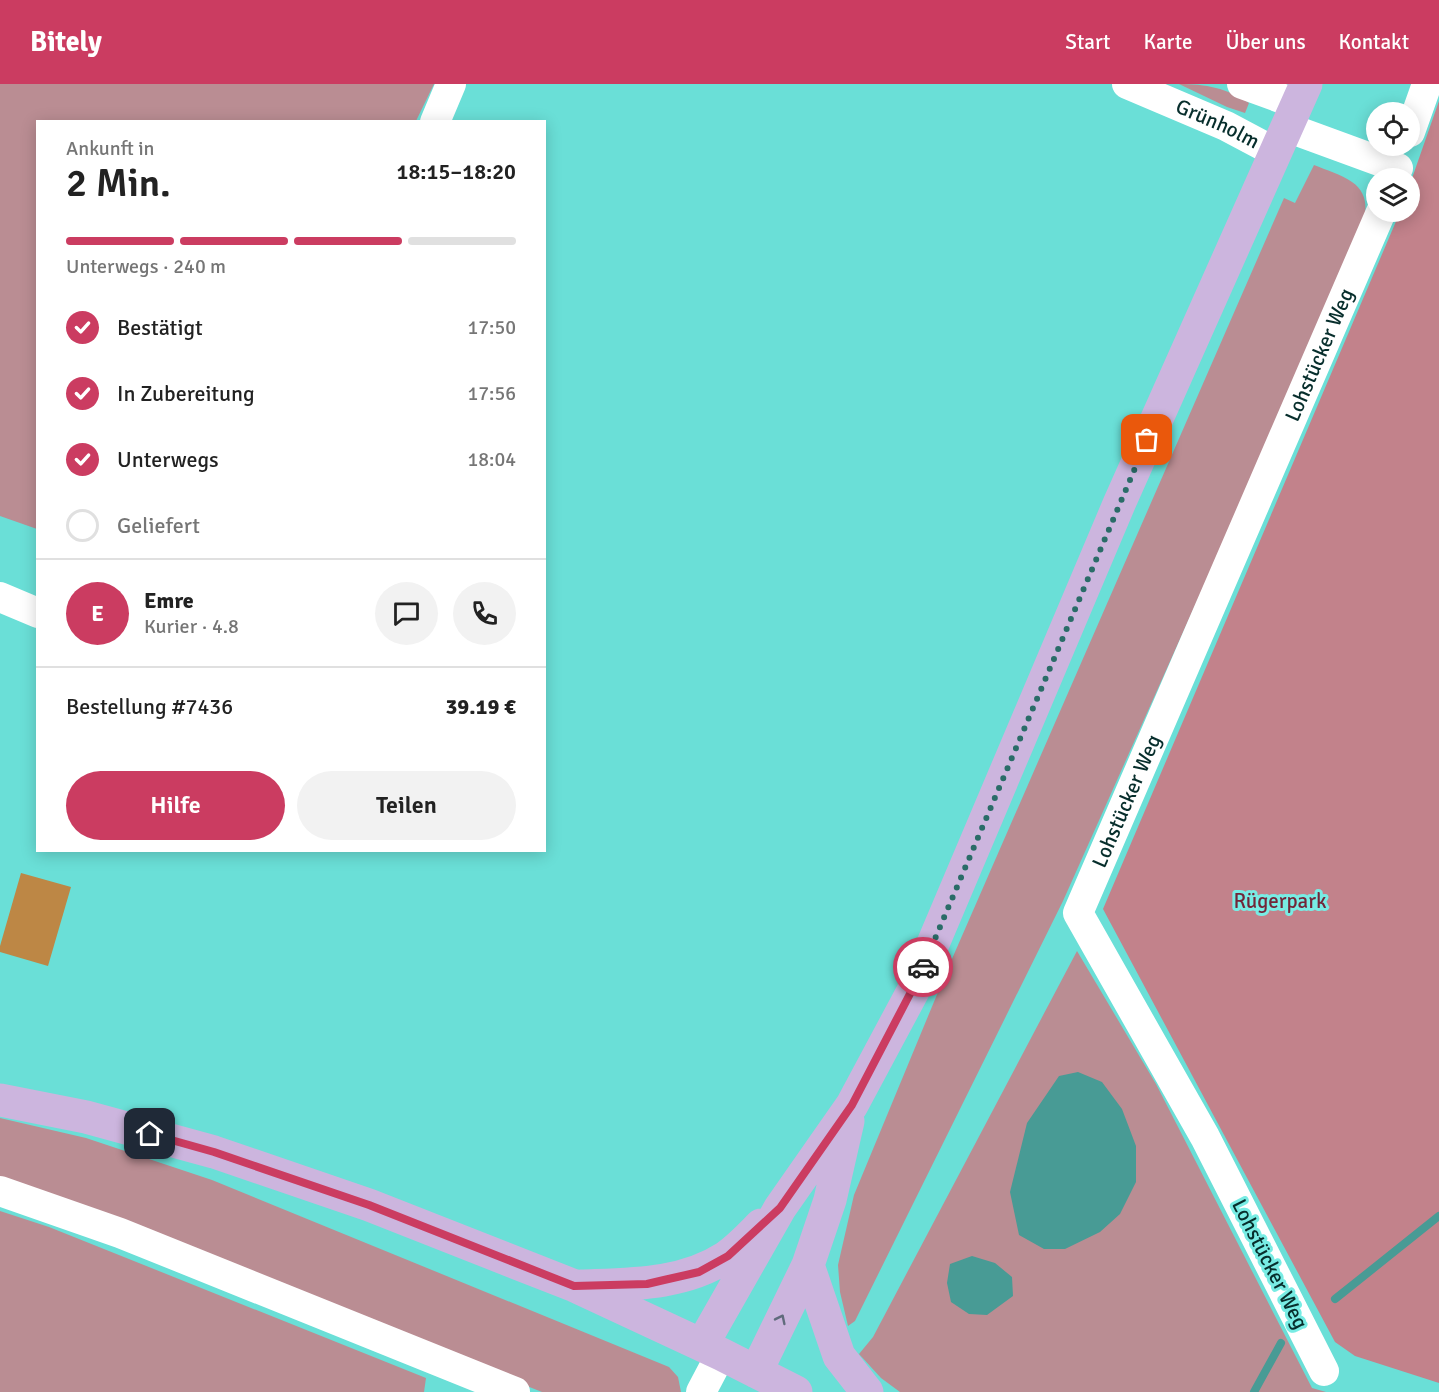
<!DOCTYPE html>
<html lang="de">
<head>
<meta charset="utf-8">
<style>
	body { margin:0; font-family:Signika,sans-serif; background:#f2f2f2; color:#222; height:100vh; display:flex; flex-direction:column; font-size:22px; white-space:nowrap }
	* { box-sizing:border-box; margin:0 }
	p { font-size:20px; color:#767676 }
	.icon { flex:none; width:33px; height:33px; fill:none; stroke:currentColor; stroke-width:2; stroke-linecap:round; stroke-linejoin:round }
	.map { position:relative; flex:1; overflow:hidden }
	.sheet { position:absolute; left:36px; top:36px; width:510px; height:732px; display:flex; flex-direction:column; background:#fff; border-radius:0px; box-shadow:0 3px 15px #0003 }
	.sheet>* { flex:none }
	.controls { position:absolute; left:1366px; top:18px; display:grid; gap:12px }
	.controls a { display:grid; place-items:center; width:54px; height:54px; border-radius:50%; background:#fff; box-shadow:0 3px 15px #0003; font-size:30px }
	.pin { position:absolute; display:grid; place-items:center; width:51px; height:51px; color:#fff; margin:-26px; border-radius:12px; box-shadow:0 3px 9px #0006 }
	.courier { position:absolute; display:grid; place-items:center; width:60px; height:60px; margin:-30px; border:4px solid #cb3c61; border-radius:50%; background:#fff; color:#222; box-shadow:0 2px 8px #0007 }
	.overview em { font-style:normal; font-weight:600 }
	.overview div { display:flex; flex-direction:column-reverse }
	.overview { display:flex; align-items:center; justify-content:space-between; height:102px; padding:0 30px }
	h1 { font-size:39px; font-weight:600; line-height:45px }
	.bar { display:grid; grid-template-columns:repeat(4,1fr); gap:9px 6px; align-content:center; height:72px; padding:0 30px }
	.bar i { height:8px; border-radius:4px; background:#e0e0e0 }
	.bar .on { background:#cb3c61 }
	.bar p { grid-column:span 4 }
	.line { display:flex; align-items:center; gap:15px; padding:0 30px; border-top:2px solid #e0e0e0 }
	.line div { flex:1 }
	.round { display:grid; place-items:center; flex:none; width:63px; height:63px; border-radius:32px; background:#f2f2f2 }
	ol { padding:0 30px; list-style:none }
	li { display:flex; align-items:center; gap:18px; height:66px }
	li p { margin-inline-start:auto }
	li .icon { padding:6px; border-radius:50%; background:#cb3c61; color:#fff; stroke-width:4 }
	li:last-child { color:#767676 }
	li i { width:33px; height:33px; border:3px solid #e0e0e0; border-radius:50% }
	.cta { display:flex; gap:12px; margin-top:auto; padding:12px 30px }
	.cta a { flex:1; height:69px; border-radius:36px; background:#cb3c61; color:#fff; font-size:24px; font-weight:600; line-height:69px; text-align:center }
	.cta a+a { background:#f2f2f2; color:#222 }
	header { display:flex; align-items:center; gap:36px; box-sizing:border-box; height:84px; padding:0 30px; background:#cb3c61; color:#fff }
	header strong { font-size:28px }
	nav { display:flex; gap:33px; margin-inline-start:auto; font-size:21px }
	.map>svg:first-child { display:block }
	.green { fill:#ba8d93 }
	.forest { fill:#c2828b }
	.water { fill:#489b95 }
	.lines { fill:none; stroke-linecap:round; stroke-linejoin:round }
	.stream { stroke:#489b95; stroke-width:8 }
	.building { fill:#bd8745 }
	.minor { stroke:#fff; stroke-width:30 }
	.primary { stroke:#ccb5de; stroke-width:33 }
	.oneway { stroke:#606b7c }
	.done { stroke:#2a6c68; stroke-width:6; stroke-dasharray:0 10.8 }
	.route { stroke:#cb3c61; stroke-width:8 }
	.labels { text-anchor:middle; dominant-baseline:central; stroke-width:6; stroke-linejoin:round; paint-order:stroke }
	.street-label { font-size:21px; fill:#072e2c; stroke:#78ece4 }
	.park-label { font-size:21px; fill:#732538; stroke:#78ece4 }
</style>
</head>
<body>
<header>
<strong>Bitely</strong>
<nav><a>Start</a><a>Karte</a><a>Über uns</a><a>Kontakt</a></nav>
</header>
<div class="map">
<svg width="1439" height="1308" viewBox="0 0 1439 1308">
	<rect width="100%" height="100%" fill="#6adfd7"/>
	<path class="green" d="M0 0H434L416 37 38 38 37 445 0 432Z
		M1179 0C1206 0 1227 4 1249 19L1245 29 1227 23Z
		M1314 81C1326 86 1341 90 1352 98 1382 118 1354 162 1344 188L1063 817 855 1237 848 1242 840 1208 838 1181 854 1111 948 884 1284 114 1295 119Z
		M1077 867 1156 1000 1312 1304 1326 1308H900L881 1294 859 1270 873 1253Z
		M0 1034 86 1054 212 1096 669 1283 678 1293 681 1308H542L122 1140 3 1099 0 1092Z
		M0 1127 49 1143 426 1294 424 1308H0Z"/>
	<path class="forest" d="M1439 17V1299L1355 1272 1335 1258 1103 825 1400 128H1410V100Z"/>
	<path class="water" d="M1078 988 1102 998 1122 1025 1136 1062V1098L1120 1130 1100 1148 1065 1165H1044L1019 1151 1010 1108 1027 1039 1059 992Z
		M972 1172 995 1179 1012 1193 1013 1212 987 1231 969 1230 951 1218 947 1199 950 1180Z"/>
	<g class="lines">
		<path class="stream" d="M1335 1215 1439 1132
			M1254 1308 1281 1259"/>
	</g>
	<path class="building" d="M21 789 71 803 48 882 0 868V862Z"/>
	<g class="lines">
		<g class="minor">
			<path id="s1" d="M1127 0 1226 42 1275 68"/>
			<path d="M1242 0 1297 20"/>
			<path d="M435 38 451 0"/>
			<path d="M1286 43 1398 84"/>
			<path d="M1410 48 1427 0"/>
			<path d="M0 513 38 529"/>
			<path d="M0 1107 120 1149 515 1308"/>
			<path id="s2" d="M1324 1287 1205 1053 1078 829 1381 128"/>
			<path d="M701 1308 721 1270"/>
		</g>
		<path class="primary" d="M0 1016 86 1033 214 1068 369 1121 575 1202 721 1270 796 1308
			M808 1181 839 1272 867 1308
			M581 1202C631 1200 683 1201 726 1173 739 1164 750 1152 761 1141
			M702 1261 780 1124 852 1021 913 907 1119 420 1306 0
			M756 1288 808 1181 830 1116 848 1037"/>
	</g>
	<defs><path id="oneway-chevron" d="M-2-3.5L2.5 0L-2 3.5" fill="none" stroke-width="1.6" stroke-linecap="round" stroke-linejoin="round" transform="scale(1.5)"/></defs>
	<use class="oneway" href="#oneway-chevron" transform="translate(781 1235) rotate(-64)"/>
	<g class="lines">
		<path class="done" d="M923 883 1147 356"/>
		<path class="route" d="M150 1050 214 1068 369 1121 574 1202 647 1200 664 1196 699 1188 728 1172 780 1124 852 1021 912 906 923 883"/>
	</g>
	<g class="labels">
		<g class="street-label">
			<text stroke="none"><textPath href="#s1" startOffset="99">Grünholm</textPath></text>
			<text stroke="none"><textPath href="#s2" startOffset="1128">Lohstücker Weg</textPath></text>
			<text stroke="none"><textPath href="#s2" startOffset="642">Lohstücker Weg</textPath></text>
			<text transform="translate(1270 1180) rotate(63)">Lohstücker Weg</text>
		</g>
		<g class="park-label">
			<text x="1280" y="817">Rügerpark</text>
		</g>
	</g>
</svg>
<div class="controls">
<a><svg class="icon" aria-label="locate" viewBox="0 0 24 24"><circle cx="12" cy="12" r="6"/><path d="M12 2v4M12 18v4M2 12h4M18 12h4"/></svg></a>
<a><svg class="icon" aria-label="layers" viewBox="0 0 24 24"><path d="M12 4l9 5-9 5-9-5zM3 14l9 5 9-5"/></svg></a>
</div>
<div class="pin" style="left:1147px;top:356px;background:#ea580c"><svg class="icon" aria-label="bag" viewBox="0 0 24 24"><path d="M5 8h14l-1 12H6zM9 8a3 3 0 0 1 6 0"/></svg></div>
<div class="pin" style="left:150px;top:1050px;background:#1f2937"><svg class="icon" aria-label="home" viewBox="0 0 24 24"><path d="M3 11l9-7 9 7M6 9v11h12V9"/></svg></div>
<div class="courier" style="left:923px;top:883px"><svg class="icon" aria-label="car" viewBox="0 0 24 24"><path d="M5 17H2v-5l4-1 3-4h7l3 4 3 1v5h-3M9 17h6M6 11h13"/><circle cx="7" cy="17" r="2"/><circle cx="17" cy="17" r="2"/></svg></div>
<section class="sheet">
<div class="overview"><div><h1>2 Min.</h1><p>Ankunft in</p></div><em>18:15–18:20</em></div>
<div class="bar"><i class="on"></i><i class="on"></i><i class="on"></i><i></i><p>Unterwegs · 240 m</p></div>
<ol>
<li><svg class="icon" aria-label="check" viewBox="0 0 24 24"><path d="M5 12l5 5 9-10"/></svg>Bestätigt<p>17:50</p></li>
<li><svg class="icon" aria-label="check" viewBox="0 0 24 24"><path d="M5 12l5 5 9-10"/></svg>In Zubereitung<p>17:56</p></li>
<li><svg class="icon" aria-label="check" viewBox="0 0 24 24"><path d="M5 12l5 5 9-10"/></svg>Unterwegs<p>18:04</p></li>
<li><i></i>Geliefert</li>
</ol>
<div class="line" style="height:108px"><b class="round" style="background:#cb3c61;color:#fff">E</b><div><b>Emre</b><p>Kurier · 4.8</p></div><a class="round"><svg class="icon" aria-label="chat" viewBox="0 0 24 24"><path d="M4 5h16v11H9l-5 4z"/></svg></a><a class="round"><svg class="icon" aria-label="phone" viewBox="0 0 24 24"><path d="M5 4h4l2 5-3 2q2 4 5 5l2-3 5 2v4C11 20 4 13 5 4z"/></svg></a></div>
<div class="line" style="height:78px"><div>Bestellung #7436</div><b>39.19 €</b></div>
<div class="cta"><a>Hilfe</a><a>Teilen</a></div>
</section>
</div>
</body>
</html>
